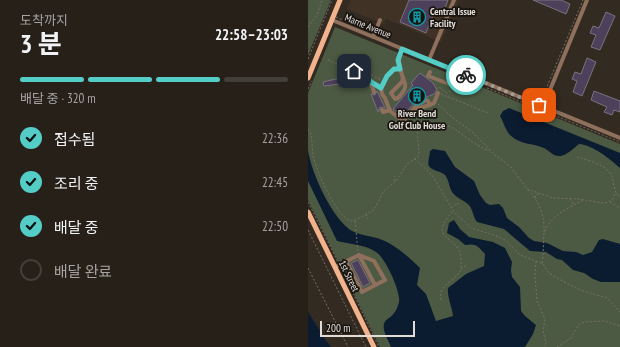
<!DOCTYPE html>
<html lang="ko">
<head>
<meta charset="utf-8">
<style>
	body { margin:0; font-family:"PT Sans Narrow","Noto Sans KR",sans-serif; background:#322d26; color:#f1f3f6; height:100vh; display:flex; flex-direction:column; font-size:15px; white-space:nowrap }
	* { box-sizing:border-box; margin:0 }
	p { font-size:13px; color:#a4a3a2 }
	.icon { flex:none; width:22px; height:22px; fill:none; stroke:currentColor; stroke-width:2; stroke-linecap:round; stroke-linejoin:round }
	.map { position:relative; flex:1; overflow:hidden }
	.details { display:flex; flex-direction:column; background:#262019; width:308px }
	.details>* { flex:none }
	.scale { position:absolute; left:12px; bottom:10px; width:95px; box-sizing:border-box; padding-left:4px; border:2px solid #e2dcd6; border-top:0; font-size:11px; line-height:14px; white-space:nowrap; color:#e2dcd6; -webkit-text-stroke:3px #181410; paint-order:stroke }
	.pin { position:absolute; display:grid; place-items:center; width:34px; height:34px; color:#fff; margin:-17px; border-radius:8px; box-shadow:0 2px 6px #0006 }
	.courier { position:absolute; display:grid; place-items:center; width:40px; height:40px; margin:-20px; border:3px solid #54cdc7; border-radius:50%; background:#fff; color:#222; box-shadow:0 1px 5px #0007 }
	.summary em { font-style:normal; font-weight:700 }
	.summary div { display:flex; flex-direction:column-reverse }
	.summary { display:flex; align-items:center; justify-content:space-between; height:68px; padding:0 20px }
	h1 { font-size:26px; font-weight:700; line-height:30px }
	.bar { display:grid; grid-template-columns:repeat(4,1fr); gap:6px 4px; align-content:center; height:48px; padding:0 20px }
	.bar i { height:5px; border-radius:3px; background:#423e38 }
	.bar .on { background:#54cdc7 }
	.bar p { grid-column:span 4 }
	ol { padding:0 20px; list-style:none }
	li { display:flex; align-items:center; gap:12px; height:44px }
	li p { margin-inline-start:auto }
	li .icon { padding:4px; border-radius:50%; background:#54cdc7; color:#111; stroke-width:4 }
	li:last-child { color:#a4a3a2 }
	li i { width:22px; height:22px; border:2px solid #423e38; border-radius:50% }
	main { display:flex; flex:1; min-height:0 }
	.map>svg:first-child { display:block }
	.built { fill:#403224 }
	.green { fill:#4c5a43 }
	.water { fill:#0b1b30 }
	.building { fill:#4d405b; stroke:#78727f }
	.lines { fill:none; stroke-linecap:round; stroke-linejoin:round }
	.path { stroke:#787068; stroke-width:1; stroke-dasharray:2 2; stroke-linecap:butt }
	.minor { stroke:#8f705d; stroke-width:4 }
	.major { stroke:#f2b28c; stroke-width:5 }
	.done { stroke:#a59e97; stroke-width:4; stroke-dasharray:0 7.2 }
	.route { stroke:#54cdc7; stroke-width:5 }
	.labels { text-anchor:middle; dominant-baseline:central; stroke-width:3.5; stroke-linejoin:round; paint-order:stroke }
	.poi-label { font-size:10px; font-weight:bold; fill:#e2dcd6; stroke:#181410; text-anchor:start }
	.street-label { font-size:10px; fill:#e2dcd6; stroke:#181410 }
</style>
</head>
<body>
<main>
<section class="details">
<div class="summary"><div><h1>3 분</h1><p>도착까지</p></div><em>22:58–23:03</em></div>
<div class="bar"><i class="on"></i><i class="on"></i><i class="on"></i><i></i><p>배달 중 · 320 m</p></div>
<ol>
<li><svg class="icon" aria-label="check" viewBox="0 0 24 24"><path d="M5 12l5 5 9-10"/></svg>접수됨<p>22:36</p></li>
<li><svg class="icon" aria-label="check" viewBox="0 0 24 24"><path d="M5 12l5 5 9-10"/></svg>조리 중<p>22:45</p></li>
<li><svg class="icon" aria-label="check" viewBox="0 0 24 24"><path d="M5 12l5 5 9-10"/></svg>배달 중<p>22:50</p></li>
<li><i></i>배달 완료</li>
</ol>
</section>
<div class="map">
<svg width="312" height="347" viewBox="0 0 312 347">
	<rect width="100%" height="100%" fill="#332a21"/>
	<path class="built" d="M43 0H151L133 42 78 19 76 24 39 9Z"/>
	<path class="green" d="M0 0H23L0 55Z
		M27 27 312 144V347H72L0 200V93Z"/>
	<path class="water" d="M201 108 312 153V168C302 159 285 145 271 144 266 148 259 155 253 156 245 157 242 151 236 148 225 143 212 145 202 135 198 131 195 121 192 116L195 111Z
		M125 149 137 151 147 167 166 181 172 195 178 203 182 205 191 204 195 208 199 218 211 227 221 238 226 241 239 243 255 251 268 252 275 255 284 252 291 240 295 239 312 244V282H293L285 279 276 273 265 270 254 260 249 259 238 252 222 251 196 229 169 222C165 217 165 210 161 205 156 200 148 198 144 192 141 187 141 180 137 175 133 171 124 171 121 166 119 163 122 155 122 151Z
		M0 150C3 172 25 222 46 232 53 235 62 236 69 238 85 243 100 256 112 268L109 285 118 294 128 321 145 316C144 306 139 297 140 288L158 274 176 266 177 254C170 246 168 243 157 245L150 239 139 233 141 223 146 220 152 229 161 237 185 242 197 248 204 262 203 270 204 277 212 287 213 311 217 316 228 325 225 334 217 347H83C81 341 74 331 76 324 77 319 84 317 86 313 89 310 90 305 91 302 93 292 77 257 68 252 59 245 41 244 29 241L0 181Z
		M0 312 19 342 23 347H0Z"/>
	<path class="building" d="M101 0H140L136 11 128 8 118 33 92 22Z
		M225 0H253L262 4 258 14Z
		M298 12 307 16 292 50 283 47 288 35 282 33 285 26 291 28Z
		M279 58 288 62 274 96 265 92 269 81 264 79 267 72 273 74Z
		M112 73 125 83 129 90 126 94 107 102 95 116 85 109 105 85 103 83Z
		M51 77 55 79V82L40 83 16 86 15 82 28 79 51 78Z
		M69 91 77 108 72 107 70 112 63 94 67 95Z
		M286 91 312 101V112L306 110 304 115 296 112 299 107 283 100Z
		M50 260 62 283 55 287 43 263Z"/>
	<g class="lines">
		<path class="path" d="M28 17 46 25
			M0 27 9 15 14 0
			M0 51V52
			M0 59 24 0
			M20 60 33 66
			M63 75 74 80
			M179 88 312 142
			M0 89 4 81
			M128 89 131 87 139 93 144 90
			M133 94 180 113
			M233 101 275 0
			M130 104 145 118 163 131 187 155 202 166 219 189 245 198 271 199 295 203 301 202 305 199 307 192
			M0 129C6 138 3 149 6 159 9 172 30 220 44 221 47 221 62 212 66 210L75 192 89 180 99 164 110 157 111 152 109 129 99 123
			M109 129C145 112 152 141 182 151
			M269 157C280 160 300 165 304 177 307 185 305 192 312 197
			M107 159 124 175 146 212 163 228 186 235 197 240 212 255 235 264 240 272 249 278 272 290 299 298 312 312
			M86 181 87 176
			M220 190C231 201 237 216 236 232
			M227 198 228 195 231 194
			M262 199 265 202 264 206
			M0 202 30 262
			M302 202 312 208
			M143 208 149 203 151 205
			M58 214 60 219
			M47 221 50 252
			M0 230 58 347
			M228 261 227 275 229 301 237 319 235 331 238 342 237 347
			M234 263C236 253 235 244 236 234 240 217 261 207 276 200
			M0 268 40 347
			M33 268 71 347
			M153 269 159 265
			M133 300C129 285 147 282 152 271 154 268 153 263 153 259 152 234 117 242 145 211
			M249 347 263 338 271 324 277 322 297 321 312 326"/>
		<path class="minor" d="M24 20 312 138
			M65 37 72 20
			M94 49C89 62 91 65 95 78 96 81 98 84 97 87 97 91 92 95 90 98L87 99 83 93 94 82 95 77
			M121 60 146 0
			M36 67 59 77 63 83 73 88
			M36 67V72L42 74 46 71
			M92 69H86L79 76 73 88 74 94 77 98 82 111 95 121 109 105 118 100 120 101 122 105 105 110
			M122 72 120 76 141 84 147 70
			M63 83 66 92
			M122 105 126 103 130 93
			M235 107 279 0
			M74 110 75 112 82 110
			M51 255 67 285
			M38 261 54 292 77 280 66 261 51 255
			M27 267 51 255"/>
		<path class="major" d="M0 78 32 0
			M0 212 66 347"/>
	</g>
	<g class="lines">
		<path class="done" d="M158 75 231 105"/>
		<path class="route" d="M46 71 59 77 63 82 73 88 79 76 86 69H92L90 60 94 49 158 75"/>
	</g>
	<defs>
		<g id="building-ring" transform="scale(0.9)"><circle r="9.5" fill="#181410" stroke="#0f9aa8" stroke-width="1.5"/><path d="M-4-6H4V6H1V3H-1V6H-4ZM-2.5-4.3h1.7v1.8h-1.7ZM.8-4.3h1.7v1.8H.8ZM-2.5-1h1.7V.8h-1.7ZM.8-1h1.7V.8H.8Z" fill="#0f9aa8"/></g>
	</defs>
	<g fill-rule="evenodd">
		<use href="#building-ring" x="109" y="17"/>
		<use href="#building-ring" x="109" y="96"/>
	</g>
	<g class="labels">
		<g class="poi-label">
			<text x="122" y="11">Central Issue<tspan x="122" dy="12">Facility</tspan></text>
			<text x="109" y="113" text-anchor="middle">River Bend<tspan x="109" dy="12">Golf Club House</tspan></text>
		</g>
		<g class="street-label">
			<text transform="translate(60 26) rotate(22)">Marne Avenue</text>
			<text transform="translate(41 276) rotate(64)">1st Street</text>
		</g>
	</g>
</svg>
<div class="scale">200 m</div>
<div class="pin" style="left:231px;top:105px;background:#ea580c"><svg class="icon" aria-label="bag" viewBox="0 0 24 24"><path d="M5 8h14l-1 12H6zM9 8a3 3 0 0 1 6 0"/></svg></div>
<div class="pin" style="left:46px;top:71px;background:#1f2937"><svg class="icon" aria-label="home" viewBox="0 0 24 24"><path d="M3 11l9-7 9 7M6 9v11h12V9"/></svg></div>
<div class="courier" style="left:158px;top:75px"><svg class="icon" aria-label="bike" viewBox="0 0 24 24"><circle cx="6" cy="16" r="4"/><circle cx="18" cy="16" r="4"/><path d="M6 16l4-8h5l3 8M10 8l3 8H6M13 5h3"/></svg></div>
</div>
</main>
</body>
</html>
